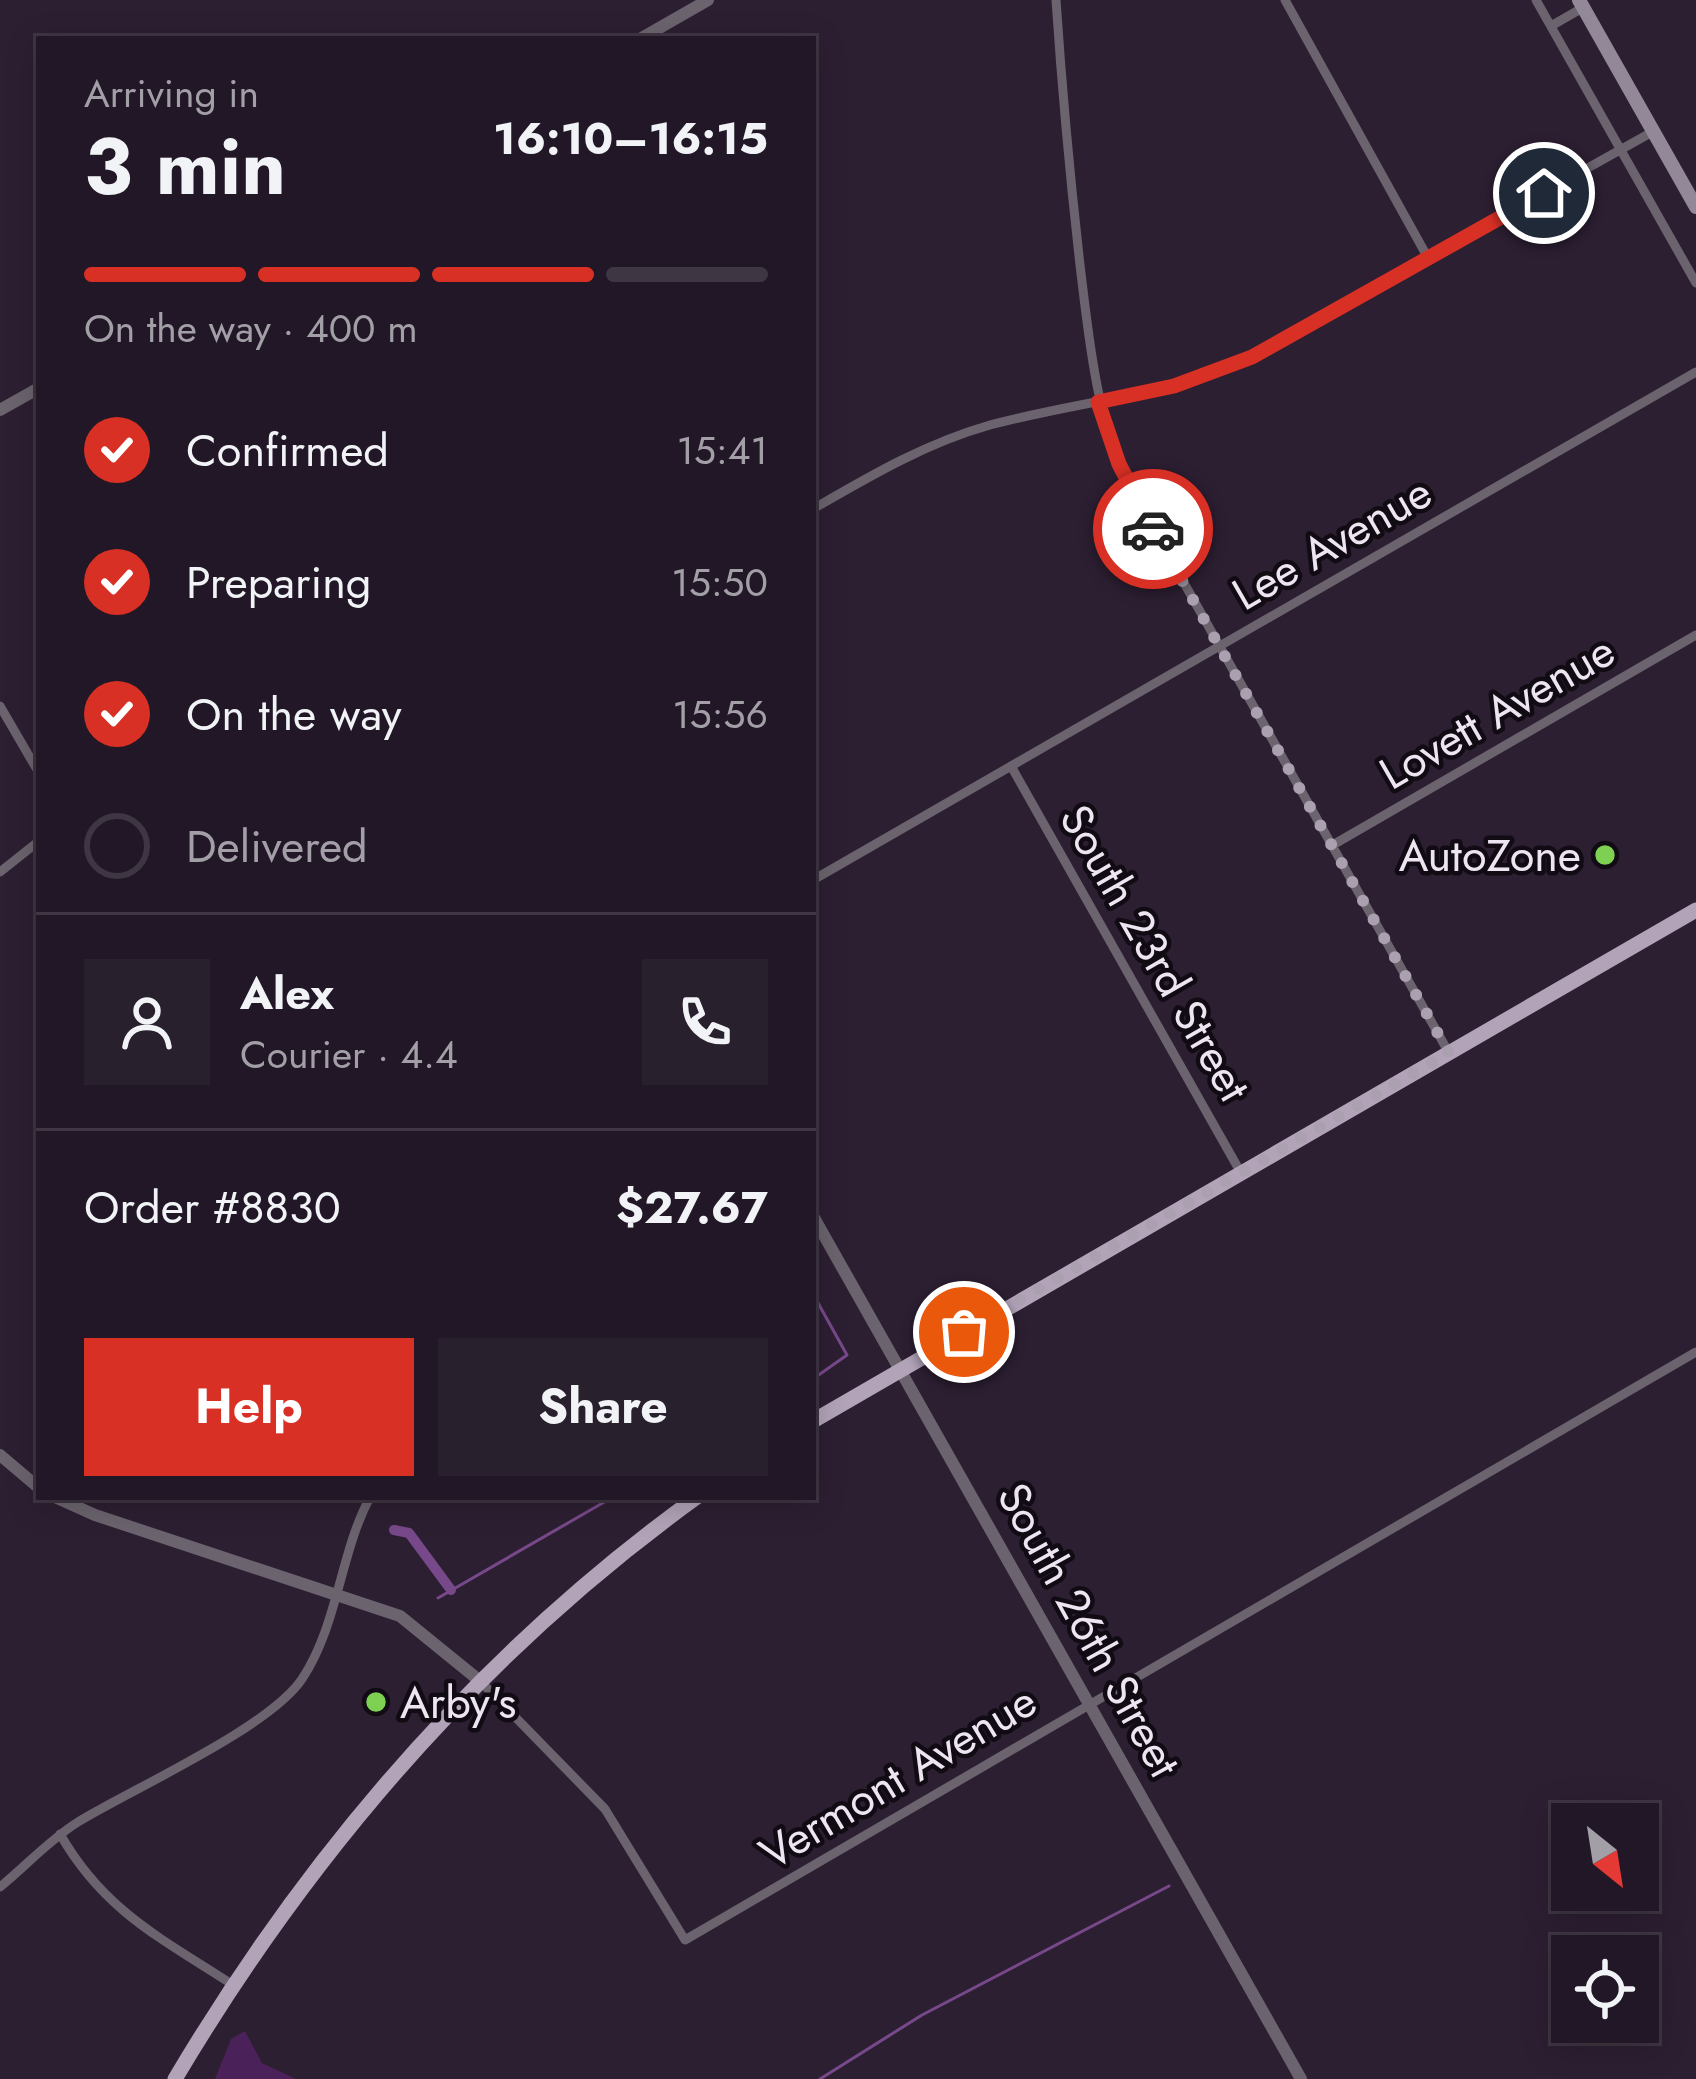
<!DOCTYPE html>
<html lang="en">
<head>
<meta charset="utf-8">
<style>
	body { margin:0; font-family:Jost,sans-serif; background:#29202e; color:#f1f3f6; height:100vh; display:flex; flex-direction:column; font-size:45px; white-space:nowrap }
	* { box-sizing:border-box; margin:0 }
	p { font-size:39px; color:#a29fa7 }
	.icon { flex:none; width:66px; height:66px; fill:none; stroke:currentColor; stroke-width:2; stroke-linecap:round; stroke-linejoin:round }
	.map { position:relative; flex:1; overflow:hidden }
	.sheet { position:absolute; left:36px; top:36px; width:780px; height:1464px; display:flex; flex-direction:column; background:#211726; border-radius:0px; box-shadow:0 6px 30px #0003,0 0 0 3px #3e3643 }
	.sheet>* { flex:none }
	.needle { width:78px; rotate:150deg }
	.fabs { position:absolute; left:1551px; top:1803px; display:grid; gap:24px }
	.fabs a { display:grid; place-items:center; width:108px; height:108px; border-radius:0px; background:#211726; box-shadow:0 6px 30px #0003,0 0 0 3px #3e3643; font-size:60px }
	.pin { position:absolute; display:grid; place-items:center; width:102px; height:102px; color:#fff; margin:-51px; border:6px solid #fff; border-radius:50%; box-shadow:0 3px 12px #0007 }
	.courier { position:absolute; display:grid; place-items:center; width:120px; height:120px; margin:-60px; border:9px solid #d93025; border-radius:50%; background:#fff; color:#222; box-shadow:0 3px 15px #0007 }
	.head em { font-style:normal; font-weight:700 }
	.head div { display:flex; flex-direction:column-reverse }
	.head { display:flex; align-items:center; justify-content:space-between; height:204px; padding:0 48px }
	h1 { font-size:78px; font-weight:700; line-height:90px }
	.bar { display:grid; grid-template-columns:repeat(4,1fr); gap:18px 12px; align-content:center; height:144px; padding:0 48px }
	.bar i { height:15px; border-radius:9px; background:#3e3643 }
	.bar .current { background:#d93025 }
	.bar p { grid-column:span 4 }
	.line { display:flex; align-items:center; gap:30px; padding:0 48px; border-top:3px solid #3e3643 }
	.line div { flex:1 }
	.round { display:grid; place-items:center; flex:none; width:126px; height:126px; border-radius:0px; background:#29202e }
	ol { padding:0 48px; list-style:none }
	li { display:flex; align-items:center; gap:36px; height:132px }
	li p { margin-inline-start:auto }
	li .icon { padding:12px; border-radius:50%; background:#d93025; color:#fff; stroke-width:4 }
	li:last-child { color:#a29fa7 }
	li i { width:66px; height:66px; border:6px solid #3e3643; border-radius:50% }
	.primary-button { display:flex; gap:24px; margin-top:auto; padding:24px 48px }
	.primary-button a { flex:1; height:138px; border-radius:0px; background:#d93025; color:#fff; font-size:48px; font-weight:700; line-height:138px; text-align:center }
	.primary-button a+a { background:#29202e; color:#f1f3f6 }
	.map>svg:first-child { display:block }
	.green { fill:#4a2158 }
	.lines { fill:none; stroke-linecap:round; stroke-linejoin:round }
	.stream { stroke:#78498a; stroke-width:3 }
	.canal { stroke:#78498a; stroke-width:10 }
	.minor { stroke:#6b646e; stroke-width:9 }
	.tertiary { stroke:#6b646e; stroke-width:12 }
	.secondary { stroke:#938898; stroke-width:14 }
	.primary { stroke:#b2a3b8; stroke-width:15 }
	.done { stroke:#aaa0af; stroke-width:12; stroke-dasharray:0 21.6 }
	.route { stroke:#d93025; stroke-width:15 }
	.poi-dot { fill:#7ed053; stroke:#110b14; stroke-width:4.5 }
	.labels { text-anchor:middle; dominant-baseline:central; stroke-width:9; stroke-linejoin:round; paint-order:stroke }
	.street-label { font-size:45px; fill:#eee5f2; stroke:#110b14 }
	.poi-label { font-size:45px; fill:#eee5f2; stroke:#110b14; text-anchor:end }
</style>
</head>
<body>
<div class="map">
<svg width="1696" height="2079" viewBox="0 0 1696 2079">
	<rect width="100%" height="100%" fill="#2c1f32"/>
	<path class="green" d="M245 2031 262 2063 296 2079H215L231 2039Z"/>
	<g class="lines">
		<path class="stream" d="M813 1294 847 1355 813 1379
			M438 1598 613 1497
			M820 2079 922 2015 1169 1886"/>
		<path class="canal" d="M394 1530 409 1533 451 1590"/>
		<path class="minor" d="M1056 0C1062 89 1070 177 1080 265 1090 346 1096 423 1135 496L1449 1053
			M1285 0 1428 258
			M1536 0 1696 283
			M1551 26 1584 7
			M813 509C870 476 926 443 990 425 1072 403 1156 396 1235 365L1654 131
			M0 706 39 773
			M1011 766 1241 1173
			M1331 846 1696 635
			M0 872 39 841
			M813 880 1696 372
			M481 1682 605 1809 685 1940 1696 1352
			M60 1834C104 1911 161 1938 233 1985
			M0 1887C26 1866 49 1840 78 1822 134 1788 269 1728 302 1679 338 1625 340 1553 370 1497"/>
		<path class="tertiary" d="M640 39 708 0
			M0 410 39 388
			M813 1216 1301 2079
			M0 1455 39 1488
			M55 1497 95 1515 400 1616 480 1681"/>
		<path class="secondary" d="M1579 0 1696 207"/>
		<path class="primary" d="M813 1421 1696 910
			M175 2079C310 1852 482 1652 697 1497"/>
	</g>
	<g class="lines">
		<path class="done" d="M964 1332 1449 1053 1153 529"/>
		<path class="route" d="M1153 529 1119 464 1098 402 1174 386 1252 357 1544 193"/>
	</g>
	<g class="poi-dot">
		<circle cx="1605" cy="855" r="12"/>
		<circle cx="376" cy="1702" r="12"/>
	</g>
	<g class="labels">
		<g class="street-label">
			<text transform="translate(1332 543) rotate(-30)">Lee Avenue</text>
			<text transform="translate(1497 712) rotate(-30)">Lovett Avenue</text>
			<text transform="translate(1155 953) rotate(60)">South 23rd Street</text>
			<text transform="translate(1089 1630) rotate(61)">South 26th Street</text>
			<text transform="translate(898 1777) rotate(-31)">Vermont Avenue</text>
		</g>
		<g class="poi-label">
			<text x="1581" y="855">AutoZone</text>
			<text x="400" y="1702" text-anchor="start">Arby's</text>
		</g>
	</g>
</svg>
<div class="fabs">
<a><svg class="needle" viewBox="-14 -14 28 28"><path d="M0-13l5 13h-10z" fill="#e53935"/><path d="M0 13l5-13h-10z" fill="#a29fa7"/></svg></a>
<a><svg class="icon" aria-label="locate" viewBox="0 0 24 24"><circle cx="12" cy="12" r="6"/><path d="M12 2v4M12 18v4M2 12h4M18 12h4"/></svg></a>
</div>
<div class="pin" style="left:964px;top:1332px;background:#ea580c"><svg class="icon" aria-label="bag" viewBox="0 0 24 24"><path d="M5 8h14l-1 12H6zM9 8a3 3 0 0 1 6 0"/></svg></div>
<div class="pin" style="left:1544px;top:193px;background:#1f2937"><svg class="icon" aria-label="home" viewBox="0 0 24 24"><path d="M3 11l9-7 9 7M6 9v11h12V9"/></svg></div>
<div class="courier" style="left:1153px;top:529px"><svg class="icon" aria-label="car" viewBox="0 0 24 24"><path d="M5 17H2v-5l4-1 3-4h7l3 4 3 1v5h-3M9 17h6M6 11h13"/><circle cx="7" cy="17" r="2"/><circle cx="17" cy="17" r="2"/></svg></div>
<section class="sheet">
<div class="head"><div><h1>3 min</h1><p>Arriving in</p></div><em>16:10–16:15</em></div>
<div class="bar"><i class="current"></i><i class="current"></i><i class="current"></i><i></i><p>On the way · 400 m</p></div>
<ol>
<li><svg class="icon" aria-label="check" viewBox="0 0 24 24"><path d="M5 12l5 5 9-10"/></svg>Confirmed<p>15:41</p></li>
<li><svg class="icon" aria-label="check" viewBox="0 0 24 24"><path d="M5 12l5 5 9-10"/></svg>Preparing<p>15:50</p></li>
<li><svg class="icon" aria-label="check" viewBox="0 0 24 24"><path d="M5 12l5 5 9-10"/></svg>On the way<p>15:56</p></li>
<li><i></i>Delivered</li>
</ol>
<div class="line" style="height:216px"><a class="round"><svg class="icon" aria-label="person" viewBox="0 0 24 24"><circle cx="12" cy="8" r="4"/><path d="M4 21q1-7 8-7t8 7"/></svg></a><div><b>Alex</b><p>Courier · 4.4</p></div><a class="round"><svg class="icon" aria-label="phone" viewBox="0 0 24 24"><path d="M5 4h4l2 5-3 2q2 4 5 5l2-3 5 2v4C11 20 4 13 5 4z"/></svg></a></div>
<div class="line" style="height:156px"><div>Order #8830</div><b>$27.67</b></div>
<div class="primary-button"><a>Help</a><a>Share</a></div>
</section>
</div>
</body>
</html>
